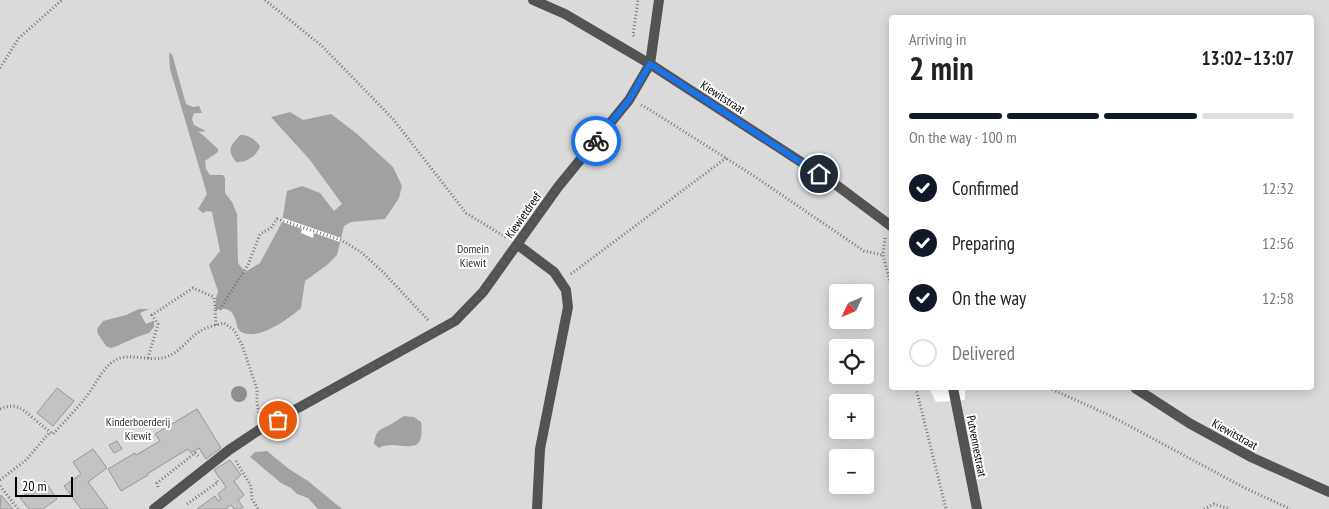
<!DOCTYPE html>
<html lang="en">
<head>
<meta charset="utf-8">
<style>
	body { margin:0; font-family:"PT Sans Narrow",sans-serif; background:#f6f6f6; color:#222; height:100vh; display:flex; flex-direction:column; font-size:19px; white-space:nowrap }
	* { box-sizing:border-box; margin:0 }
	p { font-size:16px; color:#767676 }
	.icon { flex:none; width:28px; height:28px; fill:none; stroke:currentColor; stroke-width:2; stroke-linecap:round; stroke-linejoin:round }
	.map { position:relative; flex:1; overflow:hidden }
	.drawer { position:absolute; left:889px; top:15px; width:425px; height:375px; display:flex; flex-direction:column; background:#fff; border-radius:5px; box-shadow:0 2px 12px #0003 }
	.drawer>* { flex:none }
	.needle { width:32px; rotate:226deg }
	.controls { position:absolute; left:829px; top:284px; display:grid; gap:10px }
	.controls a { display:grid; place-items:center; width:45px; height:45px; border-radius:5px; background:#fff; box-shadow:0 2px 12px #0003; font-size:25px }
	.scale { position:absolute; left:15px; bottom:12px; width:58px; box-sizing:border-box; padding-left:5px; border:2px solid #000; border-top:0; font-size:14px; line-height:18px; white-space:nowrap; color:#000; -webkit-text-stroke:4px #fff; paint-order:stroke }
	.pin { position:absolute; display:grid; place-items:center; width:42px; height:42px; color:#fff; margin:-21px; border:2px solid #fff; border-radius:50%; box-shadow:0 1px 5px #0007 }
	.courier { position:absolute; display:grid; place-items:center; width:50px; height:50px; margin:-25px; border:4px solid #1a73e8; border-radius:50%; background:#fff; color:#222; box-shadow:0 1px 6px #0007 }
	.head em { font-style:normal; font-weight:700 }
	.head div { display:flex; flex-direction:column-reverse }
	.head { display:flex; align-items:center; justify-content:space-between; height:85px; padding:0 20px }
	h1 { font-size:32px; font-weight:700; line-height:38px }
	.bar { display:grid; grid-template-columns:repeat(4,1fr); gap:8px 5px; align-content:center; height:60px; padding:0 20px }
	.bar i { height:6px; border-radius:4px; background:#e0e0e0 }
	.bar .selected { background:#111827 }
	.bar p { grid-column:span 4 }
	ol { padding:0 20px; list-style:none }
	li { display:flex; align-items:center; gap:15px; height:55px }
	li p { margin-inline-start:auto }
	li .icon { padding:5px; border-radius:50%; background:#111827; color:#fff; stroke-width:4 }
	li:last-child { color:#767676 }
	li i { width:28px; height:28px; border:2px solid #e0e0e0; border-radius:50% }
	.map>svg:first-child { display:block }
	.green { fill:#dadada; fill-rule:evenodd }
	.water { fill:#a1a1a1 }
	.pier { fill:#fff }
	.building { fill:#c3c3c3; stroke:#979797 }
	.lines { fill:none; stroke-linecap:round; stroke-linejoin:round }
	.path { stroke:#757575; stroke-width:3; stroke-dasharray:1 2.5; stroke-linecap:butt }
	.lane { stroke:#535353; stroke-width:10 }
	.street { stroke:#535353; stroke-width:10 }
	.tree { fill:#8e8e8e }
	.done { stroke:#595959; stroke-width:5; stroke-dasharray:0 9 }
	.route { stroke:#1a73e8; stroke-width:6 }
	.labels { text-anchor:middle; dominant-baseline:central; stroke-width:4; stroke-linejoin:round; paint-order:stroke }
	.street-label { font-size:12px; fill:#000; stroke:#fff }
	.park-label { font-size:12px; fill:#313131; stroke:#fff }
</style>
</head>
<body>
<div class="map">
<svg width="1329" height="509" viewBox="0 0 1329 509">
	<rect width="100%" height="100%" fill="#fff"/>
	<path class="green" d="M0 0H1329V509H0ZM891 18H1311V388H965V400L936 402 929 388H891ZM838 292H865V320H838ZM838 348H865V375H838ZM838 402H865V430H838ZM838 458H865V485H838Z"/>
	<path class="water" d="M169 53 172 54 186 104 193 107 199 106 202 113H194L192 119 194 125 206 131 198 132 203 135 218 149V152L205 161 206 169 210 175H223L225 178V193L232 202 237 214 238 263 245 272 260 263 282 222 287 191 302 186 320 193 334 211 342 204 310 160 271 117 290 112 303 120 331 114 356 133 393 167 402 186 399 198 385 219 351 222 344 226 337 255 327 265 305 281 301 308C290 318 252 346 238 329 238 328 236 323 236 321 232 309 228 308 215 309L216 298 218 291 209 265 220 251 212 212 207 211 203 213 198 209 207 194 170 69Z
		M240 135C250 135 254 139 260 146 257 156 246 163 236 162 226 149 231 146 240 135Z
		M139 309H149L140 313 146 324 153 321H154V327L149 333 137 337 117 346 111 348 106 346 98 334 97 329 103 321 126 315Z
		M404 416 414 417 421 422C426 463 398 437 379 448L374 444C376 428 381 430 393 423 397 421 400 418 404 416Z
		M267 451 289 469 308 481 342 509H318L308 498 297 494 291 488 281 483 250 457 255 452Z"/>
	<path class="pier" d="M283 218 341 238 340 242 314 233 313 238 301 233 302 229 282 222Z"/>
	<path class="building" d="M57 388 74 401 53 426 37 413Z
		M197 409 221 448 206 459 199 448 191 453 188 449 147 474 148 475 121 491 108 469 135 453 136 455 160 441 155 434Z
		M117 441 122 449 114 453 109 445Z
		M93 449 107 468 88 482 108 509H81L64 486 81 474 73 462Z
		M230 460 241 475 234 481 244 495 238 500 243 507 240 509H234L231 505 226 509H197L215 496 218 501 221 499 218 494 226 487 214 470Z
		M45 481 57 499 43 509H29L20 498Z
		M1 495 13 509H0Z"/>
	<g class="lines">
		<path class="path" d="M265 0 322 46 393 119 466 213 507 238
			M634 36 633 35 638 0
			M0 68 19 38 62 0
			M641 105 647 108 751 174 864 251 883 255
			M885 238 883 255 891 286
			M571 274 726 158
			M216 325 215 309H220L248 265 260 234 271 228 277 219 341 240 361 252 383 272 429 321
			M148 358 158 324 152 315 193 288 214 297 215 309
			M916 388 946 509
			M1049 388 1111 416 1243 487 1290 509
			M0 409C16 402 22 409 33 418 40 424 46 429 53 434 64 422 76 410 86 397 96 385 104 363 120 358 135 354 151 362 166 357 181 352 189 337 202 330 209 326 217 325 224 323L234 330 242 345 257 389V403L259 414
			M236 461 251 486 252 499 258 509
			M0 480 26 460 50 432
			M0 486 18 509
			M158 487 157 483 195 453 198 456
			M187 504 218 482 215 479
			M1204 509 1214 504 1230 509"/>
		<path class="lane" d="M518 245 554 272 566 290 568 307 540 449 537 509
			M154 509 229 450 262 428 455 321 483 292 558 187 629 100 650 64"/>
		<path class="street" d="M533 0 565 14 650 64 835 184 891 226
			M650 64 659 0
			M953 388 977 509
			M1135 388 1189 423 1253 458 1329 492"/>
	</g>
	<circle class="tree" cx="239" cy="394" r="8"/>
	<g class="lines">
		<path class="done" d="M278 420 455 321 483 292 558 187 596 141"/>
		<path class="route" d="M596 141 629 100 650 64 819 174"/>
	</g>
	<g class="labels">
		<g class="street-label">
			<text transform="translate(723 97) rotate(33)">Kiewitstraat</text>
			<text transform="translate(523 215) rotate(-55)">Kiewietdreef</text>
			<text transform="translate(1235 434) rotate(29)">Kiewitstraat</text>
			<text transform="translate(977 446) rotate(79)">Putvennestraat</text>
		</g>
		<g class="park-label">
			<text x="473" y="248">Domein<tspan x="473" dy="14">Kiewit</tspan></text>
			<text x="138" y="421">Kinderboerderij<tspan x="138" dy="14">Kiewit</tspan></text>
		</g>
	</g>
</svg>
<div class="controls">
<a><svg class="needle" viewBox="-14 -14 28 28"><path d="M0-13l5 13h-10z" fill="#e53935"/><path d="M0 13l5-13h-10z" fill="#767676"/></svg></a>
<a><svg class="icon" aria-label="locate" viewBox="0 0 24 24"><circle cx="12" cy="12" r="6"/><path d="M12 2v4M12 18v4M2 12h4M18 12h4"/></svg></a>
<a>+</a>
<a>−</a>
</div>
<div class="scale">20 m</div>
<div class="pin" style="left:278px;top:420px;background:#ea580c"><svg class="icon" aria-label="bag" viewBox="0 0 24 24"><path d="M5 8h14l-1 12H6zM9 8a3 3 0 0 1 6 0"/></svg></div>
<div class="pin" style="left:819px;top:174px;background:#1f2937"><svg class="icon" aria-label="home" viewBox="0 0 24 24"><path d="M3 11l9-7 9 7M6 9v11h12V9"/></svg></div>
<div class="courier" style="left:596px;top:141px"><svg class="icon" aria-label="bike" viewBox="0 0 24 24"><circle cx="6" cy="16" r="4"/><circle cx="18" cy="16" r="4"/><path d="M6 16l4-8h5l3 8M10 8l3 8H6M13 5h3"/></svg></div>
<section class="drawer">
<div class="head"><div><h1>2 min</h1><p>Arriving in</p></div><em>13:02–13:07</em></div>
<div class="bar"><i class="selected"></i><i class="selected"></i><i class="selected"></i><i></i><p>On the way · 100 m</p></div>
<ol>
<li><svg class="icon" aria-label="check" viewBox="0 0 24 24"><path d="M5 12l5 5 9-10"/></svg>Confirmed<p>12:32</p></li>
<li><svg class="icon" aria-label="check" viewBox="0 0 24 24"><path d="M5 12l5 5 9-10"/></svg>Preparing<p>12:56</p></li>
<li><svg class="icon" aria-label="check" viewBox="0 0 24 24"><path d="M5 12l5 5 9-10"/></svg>On the way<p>12:58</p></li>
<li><i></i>Delivered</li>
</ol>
</section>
</div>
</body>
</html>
